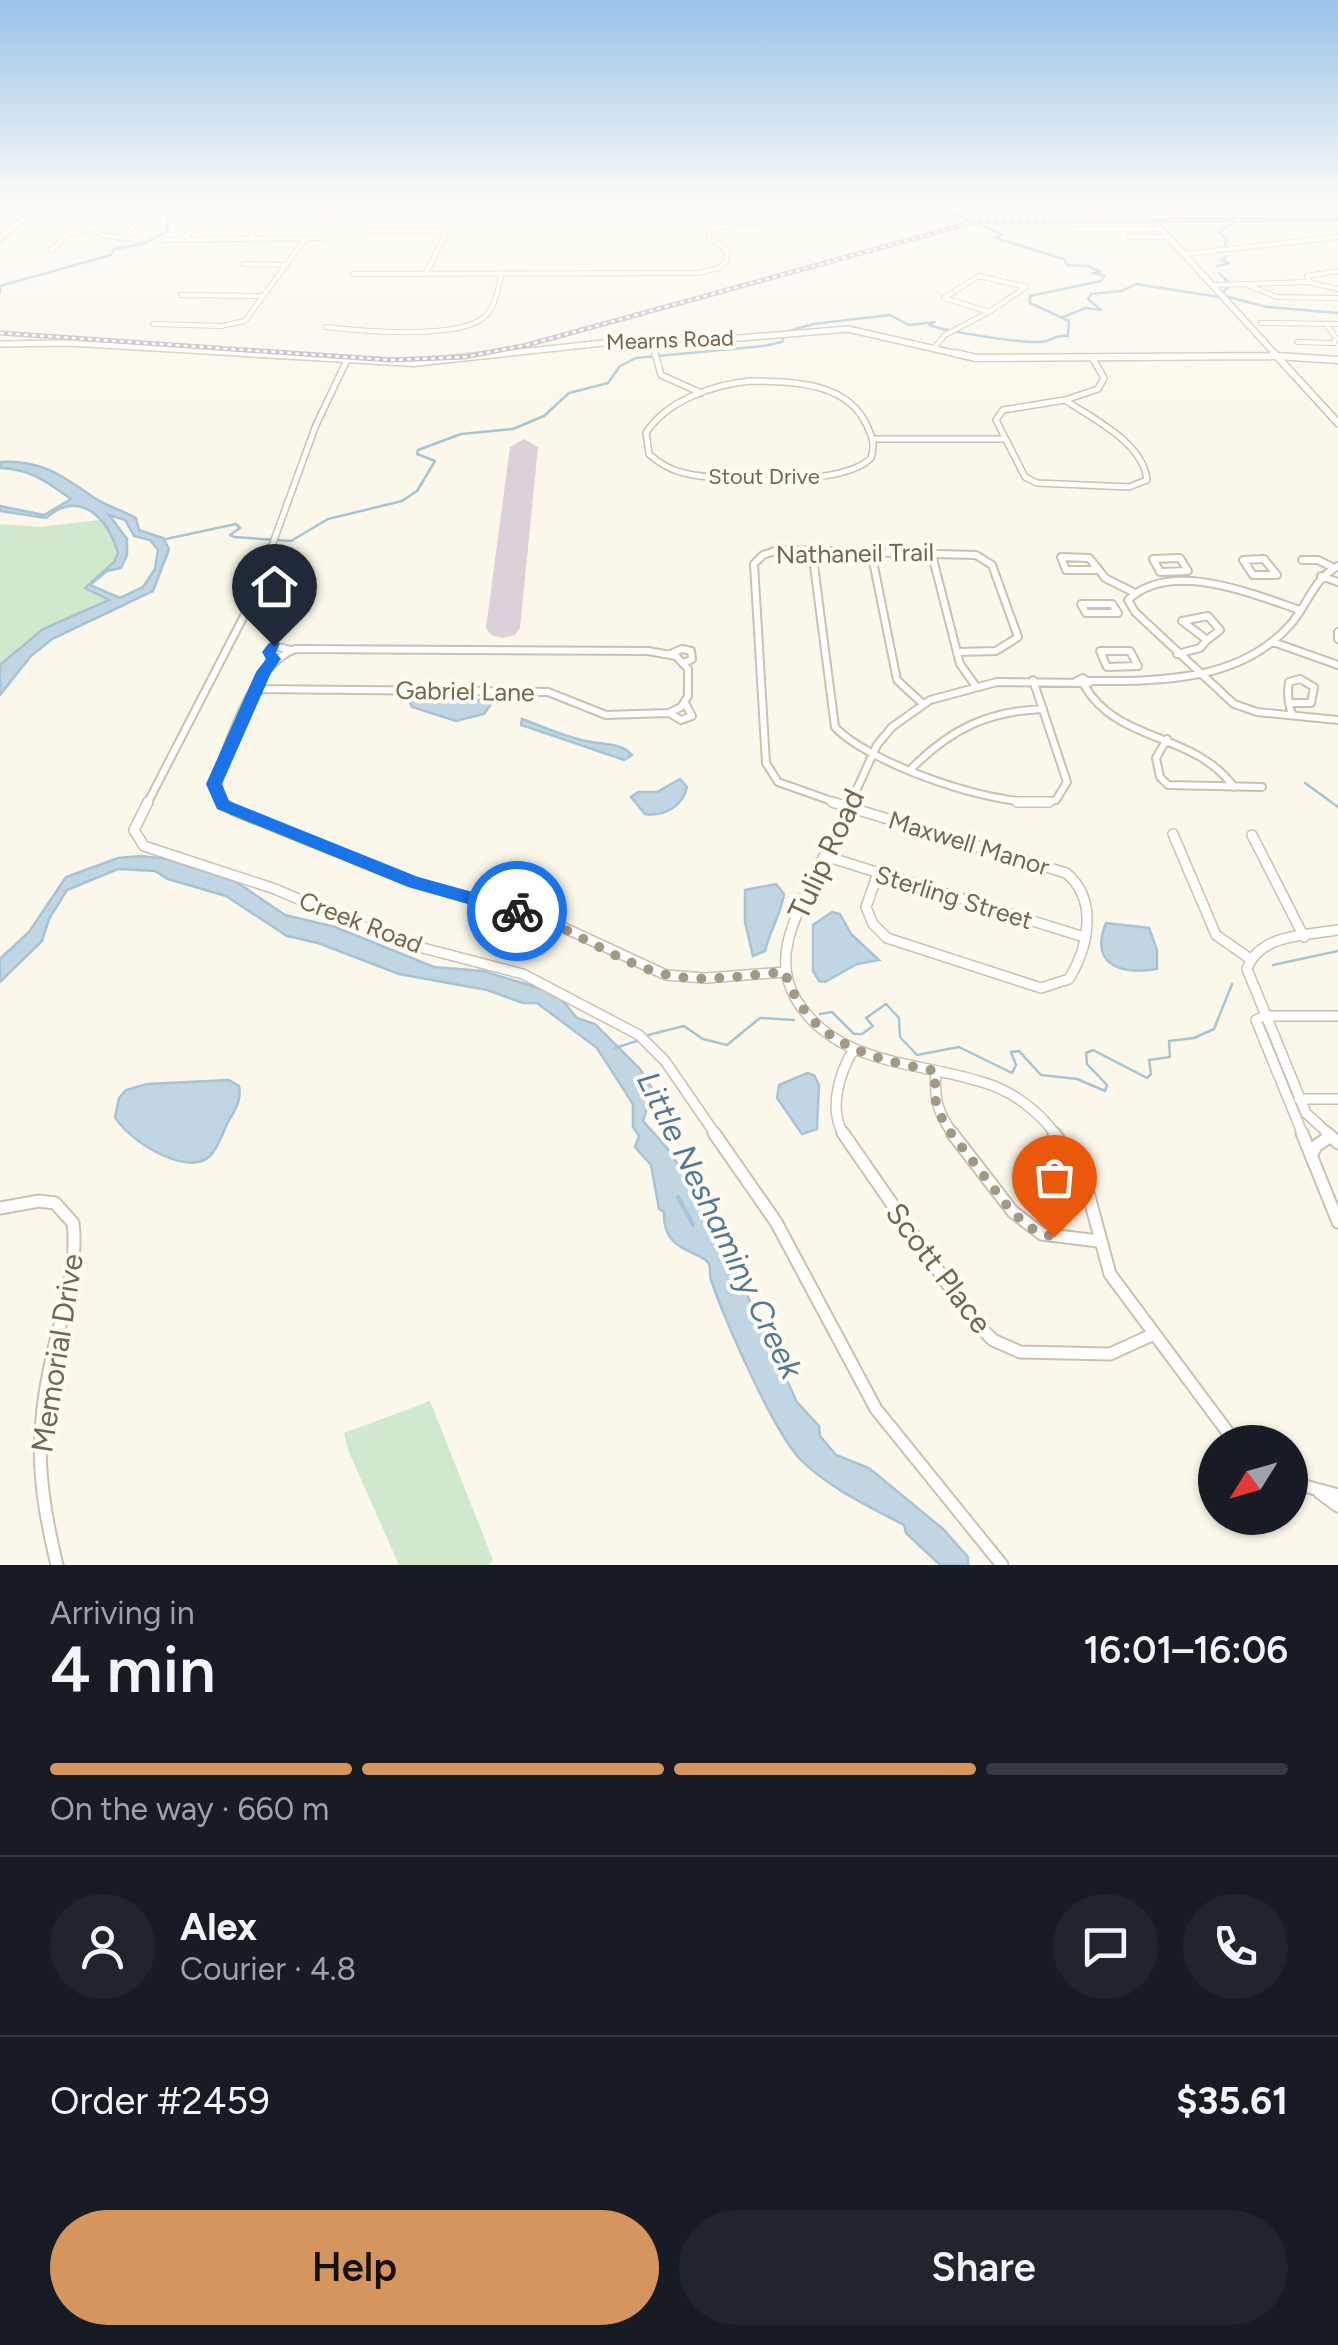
<!DOCTYPE html>
<html lang="en">
<head>
<meta charset="utf-8">
<style>
	body { margin:0; font-family:Figtree,sans-serif; background:#20242c; color:#f1f3f6; height:100vh; display:flex; flex-direction:column; font-size:38px; white-space:nowrap }
	* { box-sizing:border-box; margin:0 }
	p { font-size:32px; color:#9ea1a6 }
	.icon { flex:none; width:55px; height:55px; fill:none; stroke:currentColor; stroke-width:2; stroke-linecap:round; stroke-linejoin:round }
	.map { position:relative; height:1565px; overflow:hidden }
	.drawer { display:flex; flex-direction:column; background:#171b24; flex:1 }
	.drawer>* { flex:none }
	.needle { width:65px; rotate:233deg }
	.controls { position:absolute; left:1198px; top:1425px; display:grid; gap:20px }
	.controls a { display:grid; place-items:center; width:110px; height:110px; border-radius:50%; background:#171b24; box-shadow:0 2px 8px #0004; font-size:50px }
	.pin { position:absolute; display:grid; place-items:center; width:85px; height:85px; color:#fff; margin:-102px -42px; border-radius:50% 50% 50% 0; rotate:-45deg; box-shadow:0 0 10px #0007 }
	.pin .icon { rotate:45deg }
	.courier { position:absolute; display:grid; place-items:center; width:100px; height:100px; margin:-50px; border:8px solid #1a73e8; border-radius:50%; background:#fff; color:#222; box-shadow:0 2px 12px #0007 }
	.headline em { font-style:normal; font-weight:600 }
	.headline div { display:flex; flex-direction:column-reverse }
	.headline { display:flex; align-items:center; justify-content:space-between; height:170px; padding:0 50px }
	h1 { font-size:65px; font-weight:600; line-height:75px }
	.bar { display:grid; grid-template-columns:repeat(4,1fr); gap:15px 10px; align-content:center; height:120px; padding:0 50px }
	.bar i { height:12px; border-radius:8px; background:#363941 }
	.bar .current { background:#d7955e }
	.bar p { grid-column:span 4 }
	.line { display:flex; align-items:center; gap:25px; padding:0 50px; border-top:2px solid #363941 }
	.line div { flex:1 }
	.round { display:grid; place-items:center; flex:none; width:105px; height:105px; border-radius:52px; background:#20242c }
	.cta { display:flex; gap:20px; margin-top:auto; padding:20px 50px }
	.cta a { flex:1; height:115px; border-radius:60px; background:#d7955e; color:#111; font-size:40px; font-weight:600; line-height:115px; text-align:center }
	.cta a+a { background:#20242c; color:#f1f3f6 }
	.map>svg:first-child { display:block }
	.green { fill:#d0e8cb }
	.water { fill:#c1d6e3; stroke:#a8c3d4; stroke-width:2.5; fill-rule:evenodd }
	.lines { fill:none; stroke-linecap:round; stroke-linejoin:round }
	.stream-far1 { stroke:#a8c3d4; stroke-width:2.5 }
	.stream { stroke:#a8c3d4; stroke-width:4 }
	.runway { fill:#dcd1d8; fill-rule:evenodd }
	.street-far4-casing { stroke:#cac1af; stroke-width:6 }
	.street-far3-casing { stroke:#cac1af; stroke-width:8 }
	.street-far2-casing { stroke:#cac1af; stroke-width:10 }
	.street-far1-casing { stroke:#cac1af; stroke-width:12 }
	.street-casing { stroke:#cac1af; stroke-width:15 }
	.secondary-far1-casing { stroke:#cbc0ab; stroke-width:8 }
	.secondary-casing { stroke:#cbc0ab; stroke-width:9 }
	.street-far4 { stroke:#fff; stroke-width:4 }
	.street-far3 { stroke:#fff; stroke-width:5 }
	.street-far2 { stroke:#fff; stroke-width:6 }
	.street-far1 { stroke:#fff; stroke-width:9 }
	.street { stroke:#fff; stroke-width:11 }
	.secondary-far1 { stroke:#fff; stroke-width:5 }
	.secondary { stroke:#fff; stroke-width:6 }
	.rail-casing { stroke:#beaac5; stroke-width:5 }
	.rail { stroke:#fefcf2; stroke-width:2.5; stroke-dasharray:4; stroke-linecap:butt }
	.route { fill:#1a73e8 }
	.done { stroke:#a39886; stroke-width:10; stroke-dasharray:0 18 }
	.labels { text-anchor:middle; dominant-baseline:central; stroke-width:8; stroke-linejoin:round; paint-order:stroke }
	.far-street-label { font-size:22px; fill:#746550; stroke:#fefcf2 }
	.street-label { font-size:25px; fill:#746550; stroke:#fefcf2 }
	.near-street-label { font-size:30px; fill:#746550; stroke:#fefcf2 }
	.near-water-label { font-size:32px; font-style:italic; fill:#537992; stroke:#fefcf2 }
</style>
</head>
<body>
<div class="map">
<svg width="1338" height="1565" viewBox="0 0 1338 1565">
	<rect width="100%" height="100%" fill="#fbf8eb"/>
	<path class="green" d="M107 519 121 540 118 562 87 587 112 599 21 649 0 673V524L40 527Z
		M430 1401 493 1560 488 1565H399L348 1450 344 1433Z"/>
	<path class="water" d="M0 462C42 460 61 475 93 497 106 506 122 510 136 518L139 530 163 538 169 549 153 591 52 639 31 656 0 695V665L43 629 109 600 85 588 114 562 118 553C108 517 79 489 46 518L0 511V506L44 515 71 499C47 482 31 469 0 468ZM109 515 125 520 134 536 150 540 158 550 155 569 143 587 120 598 90 585 107 571 121 568 127 555V539Z
		M415 700H488L491 704 484 714 456 721 412 707 410 703Z
		M522 719C542 726 565 737 586 741 603 745 620 742 632 755L624 760 521 725Z
		M680 779 687 787C683 806 664 817 645 814L631 797 638 792H657Z
		M141 856 167 859 235 881 285 915 335 927 434 967 483 971 542 989 562 1000 577 1018 595 1024 640 1069 653 1090 643 1121 667 1148 712 1215 711 1230 729 1256 797 1402 819 1426 820 1436 836 1455 869 1468 943 1529 968 1557V1565H940L906 1533 904 1525C870 1507 827 1487 800 1459 772 1429 725 1320 711 1280 709 1275 711 1269 709 1264 702 1250 662 1254 664 1212L659 1209 651 1165 635 1147 639 1136 633 1127V1104L597 1048 537 1003H523L487 990 399 974 318 943 287 936 226 896 168 879 155 871 118 869 67 890 49 919 42 941 0 982V959L29 932 66 877 118 858Z
		M776 884 784 894C781 914 770 930 765 951L753 956 745 922V890Z
		M832 912 840 914 851 934 879 960 857 964 825 982 819 981 813 971V925Z
		M1106 923 1149 928 1157 950V969C1121 975 1089 965 1106 923Z
		M807 1073 814 1075 819 1085 817 1129 802 1134 777 1098 779 1085Z
		M229 1080 239 1086C242 1100 235 1110 228 1122 223 1132 218 1149 209 1157 185 1177 127 1139 115 1117L119 1098 126 1090 147 1084Z"/>
	<g class="lines">
		<path class="stream-far1" d="M923 205 974 221
			M1224 205 1230 217
			M1223 249 1227 240 1219 232 1236 221
			M1217 266 1229 263 1222 260 1227 256
			M1219 273 1228 282
			M0 286 111 255 114 249 142 244 168 231 167 217 176 205
			M0 288V293
			M1225 296 1267 307 1338 313
			M1063 317 1086 308 1101 310 1088 299 1091 294 1122 291 1136 284 1219 297 1225 296 1223 292 1230 286
			M166 539 236 524 240 528 230 535 234 537 291 541 328 519 402 501 417 491 435 461 417 454 418 450 461 434 513 429 544 416 569 393 608 383 620 366 636 358 764 346 782 342 786 332 813 324 890 315 909 325 935 322 929 325C945 331 1032 346 1046 341 1056 338 1056 335 1068 336L1069 321 1030 303V296L1101 281 1105 276 1092 273 1101 272 1088 266 1067 265 1064 259 995 238 1002 235 977 222
			M1305 783 1338 807
			M1273 965 1338 951
			M820 1014 832 1012 854 1034H862L873 1026 866 1018 886 1004 899 1018 900 1037 917 1055 959 1047 1012 1073 1016 1065 1011 1052 1019 1051 1041 1075 1077 1079 1105 1091 1107 1085 1087 1064 1086 1053 1093 1050 1147 1078 1151 1074 1149 1060 1170 1057 1169 1041 1194 1038 1214 1029 1232 984
			M648 1035 684 1026 703 1039 727 1045 760 1018 794 1020
			M615 1048 637 1041"/>
		<path class="stream" d="M678 1197 693 1225"/>
		<path class="runway" d="M524 439 538 447 520 628 515 635 503 638 491 635 486 628 510 447Z"/>
		<g class="street-far4-casing">
			<path id="street-far4" d="M202 205 219 209
				M582 205 651 216 697 206 810 207
				M1031 205 1084 212 1113 205
				M1321 205 1336 217
				M287 211 312 218H341
				M456 213H520L548 205
				M28 216 83 218 101 235 139 240
				M78 217 112 208 141 212 134 227 121 238
				M1150 217H1338
				M1077 229H1161
				M368 231H447
				M1129 237H1169
				M164 240 323 238
				M184 240 201 218 233 205
				M248 240 261 222 304 205
				M51 250 69 234 93 228
				M1184 254 1338 237
				M243 264 287 265
				M426 273 460 205
				M353 274 698 273 719 268 727 260V250L708 237 710 230 740 222 811 223 810 205
				M979 276 1026 287 989 312 944 298Z
				M1310 282 1307 276 1338 271
				M1245 284 1277 297 1338 298
				M1213 285 1308 282 1338 289
				M181 295 264 296
				M1261 323 1338 324
				M153 324 221 326 245 321 305 239
				M326 327C359 331 459 340 484 317 496 308 498 286 502 273
				M650 338 655 356
				M1297 342 1334 343 1336 338 1326 324
				M933 349 945 335 989 312"/>
		</g>
		<g class="street-far3-casing">
			<path id="street-far3" d="M655 353 661 375 701 393
				M750 381C793 382 849 381 868 428 873 439 875 446 871 458 843 487 722 482 684 473 670 470 659 463 649 454L646 433C667 400 713 385 750 381Z
				M1065 400C1093 419 1143 442 1147 480L1129 487 1037 483 1025 477 996 420 1003 410Z
				M1065 400 1098 389 1104 378 1093 359
				M873 439H1005
				M270 551 316 425 347 360
				M776 551H824"/>
		</g>
		<g class="street-far2-casing">
			<path id="street-far2" d="M812 550 835 727C869 764 1007 813 1056 800L1067 782 1033 680
				M871 551 897 680 923 704
				M931 551 960 664 975 685
				M1061 557 1089 558 1099 570H1066Z
				M1180 558 1188 571 1160 572 1153 559Z
				M1264 559 1277 575H1253L1243 560Z
				M1302 560H1318L1334 568
				M1099 570 1105 578 1133 592
				M1321 576 1338 582
				M1081 604H1112L1118 613H1086Z
				M1300 610C1252 594 1171 559 1128 600L1135 612 1234 704 1257 712 1338 720
				M1208 616 1220 630 1207 640 1182 621Z
				M1338 632V639
				M1273 642 1338 665
				M1100 651H1130L1138 666 1107 667Z
				M670 654 682 649 691 651 692 659 684 663
				M1177 654 1200 648 1207 640
				M274 659 269 652 274 646 291 650
				M1089 681C1160 681 1239 682 1290 625 1308 605 1313 579 1338 566
				M1084 685C1118 744 1193 731 1234 787
				M1289 703H1311L1314 687 1300 679 1289 682C1287 693 1288 703 1292 714
				M669 713 681 720 692 716 685 703
				M1167 739 1156 758 1160 777 1168 785 1262 787
				M912 768C951 729 988 711 1043 709
				M147 804 249 606 270 548
				M225 804 216 793 215 782C229 741 253 665 295 649L648 651 676 656 688 669V696L681 707 669 713 606 715 548 692 256 689
				M840 804 778 782 766 763 754 564 763 555 778 550 976 555 992 565 1018 637 996 651 957 652
				M850 804 877 745 892 727 930 700 997 682 1089 683 1083 678 1077 681"/>
		</g>
		<g class="street-far1-casing">
			<path id="street-far1" d="M148 802 134 830 144 846 275 889 396 941 523 974 639 1035 665 1061 716 1135
				M222 802 235 811 414 882 541 917 666 975 706 978 785 972
				M832 802 1066 873C1098 899 1089 946 1069 979L1041 988 887 938 873 924 866 907 878 873
				M851 802C833 840 796 905 788 942 783 963 786 983 797 1001 838 1066 917 1061 982 1082 1011 1090 1039 1111 1056 1135
				M1017 802H1049
				M1173 834 1216 935 1249 958
				M1252 835 1304 937
				M825 856 1084 937
				M1264 1016 1256 1020 1303 1135
				M1264 1016H1338
				M936 1071C934 1098 937 1113 954 1135
				M1299 1099H1338
				M844 1135C828 1110 839 1073 854 1049
				M1330 1135 1306 1113 1247 969C1259 934 1307 935 1338 930"/>
		</g>
		<g class="street-casing">
			<path id="street" d="M714 1133 776 1222 876 1409 1002 1565
				M843 1133 971 1318 993 1340 1020 1352 1110 1354 1152 1335
				M952 1133 1013 1212 1042 1234 1098 1241
				M1054 1133 1083 1174 1110 1274 1235 1442
				M1302 1133 1338 1222
				M1327 1133 1338 1143
				M1311 1156 1316 1146 1329 1137
				M0 1208 39 1201 55 1203 73 1223C79 1270 59 1321 50 1367 34 1441 39 1492 57 1565
				M1290 1482 1338 1495
				M1320 1493 1338 1506"/>
		</g>
		<g class="secondary-far1-casing">
			<path id="secondary-far1" d="M1139 205 1277 356
				M0 238 42 205
				M0 344 69 343 288 356
				M482 356 650 338H740L848 329 966 356"/>
		</g>
		<g class="secondary-casing">
			<path id="secondary" d="M245 353 413 363 506 353
				M955 353 976 358 1277 356 1338 360
				M1274 353 1338 423"/>
		</g>
		<use href="#street-far4" class="street-far4"/>
		<use href="#street-far3" class="street-far3"/>
		<use href="#street-far2" class="street-far2"/>
		<use href="#street-far1" class="street-far1"/>
		<use href="#street" class="street"/>
		<use href="#secondary-far1" class="secondary-far1"/>
		<use href="#secondary" class="secondary"/>
		<g class="rail-casing">
			<path id="rail" d="M0 333 391 360 465 357 527 345 974 222 1338 219"/>
		</g>
		<use href="#rail" class="rail"/>
	</g>
	<linearGradient id="sky" x2="0" y2="1"><stop stop-color="#98c2e6"/><stop offset="0.48" stop-color="#fdfcf6"/><stop offset="1" stop-color="#fdfcf6" stop-opacity="0"/></linearGradient>
	<rect width="1338" height="424" fill="url(#sky)"/>
	<path class="route" d="M269 643H280L276 653 281 659 271 673 222 784 229 801 418 877 523 906V916L517 918 408 887 217 809 206 784 256 672 266 659 262 652Z"/>
	<g class="lines">
		<path class="done" d="M517 911C569 924 617 964 668 975 705 983 747 975 785 972 807 1043 871 1059 936 1071L934 1096 944 1124 1012 1212 1035 1231 1054 1237"/>
	</g>
	<g class="labels">
		<g class="far-street-label">
			<text transform="translate(670 340) rotate(-2)">Mearns Road</text>
			<text x="764" y="476">Stout Drive</text>
		</g>
		<g class="street-label">
			<text transform="translate(855 553) rotate(-1)">Nathaneil Trail</text>
			<text transform="translate(465 691) rotate(1)">Gabriel Lane</text>
			<text transform="translate(969 843) rotate(17)">Maxwell Manor</text>
			<text transform="translate(954 897) rotate(17)">Sterling Street</text>
			<text transform="translate(361 922) rotate(21)">Creek Road</text>
		</g>
		<g class="near-street-label">
			<text transform="translate(826 854) rotate(-65)">Tulip Road</text>
			<text transform="translate(939 1268) rotate(53)">Scott Place</text>
			<text transform="translate(57 1353) rotate(-81)">Memorial Drive</text>
		</g>
		<g class="near-water-label">
			<text transform="translate(720 1225) rotate(64)">Little Neshaminy Creek</text>
		</g>
	</g>
</svg>
<div class="controls">
<a><svg class="needle" viewBox="-14 -14 28 28"><path d="M0-13l5 13h-10z" fill="#e53935"/><path d="M0 13l5-13h-10z" fill="#9ea1a6"/></svg></a>
</div>
<div class="pin" style="left:1054px;top:1237px;background:#ea580c"><svg class="icon" aria-label="bag" viewBox="0 0 24 24"><path d="M5 8h14l-1 12H6zM9 8a3 3 0 0 1 6 0"/></svg></div>
<div class="pin" style="left:274px;top:646px;background:#1f2937"><svg class="icon" aria-label="home" viewBox="0 0 24 24"><path d="M3 11l9-7 9 7M6 9v11h12V9"/></svg></div>
<div class="courier" style="left:517px;top:911px"><svg class="icon" aria-label="bike" viewBox="0 0 24 24"><circle cx="6" cy="16" r="4"/><circle cx="18" cy="16" r="4"/><path d="M6 16l4-8h5l3 8M10 8l3 8H6M13 5h3"/></svg></div>
</div>
<section class="drawer">
<div class="headline"><div><h1>4 min</h1><p>Arriving in</p></div><em>16:01–16:06</em></div>
<div class="bar"><i class="current"></i><i class="current"></i><i class="current"></i><i></i><p>On the way · 660 m</p></div>
<div class="line" style="height:180px"><a class="round"><svg class="icon" aria-label="person" viewBox="0 0 24 24"><circle cx="12" cy="8" r="4"/><path d="M4 21q1-7 8-7t8 7"/></svg></a><div><b>Alex</b><p>Courier · 4.8</p></div><a class="round"><svg class="icon" aria-label="chat" viewBox="0 0 24 24"><path d="M4 5h16v11H9l-5 4z"/></svg></a><a class="round"><svg class="icon" aria-label="phone" viewBox="0 0 24 24"><path d="M5 4h4l2 5-3 2q2 4 5 5l2-3 5 2v4C11 20 4 13 5 4z"/></svg></a></div>
<div class="line" style="height:130px"><div>Order #2459</div><b>$35.61</b></div>
<div class="cta"><a>Help</a><a>Share</a></div>
</section>
</body>
</html>
